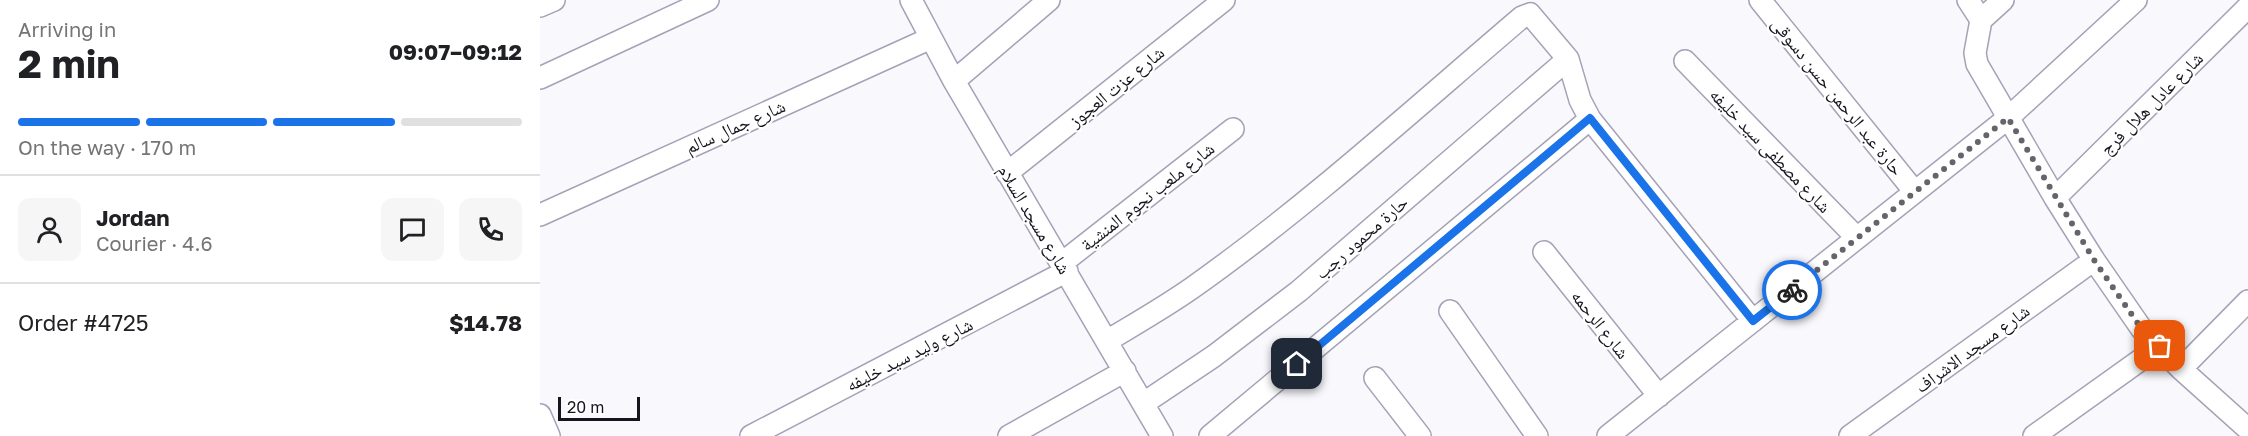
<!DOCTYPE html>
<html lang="en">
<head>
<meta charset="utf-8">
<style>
	body { margin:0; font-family:"Golos Text","Noto Naskh Arabic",sans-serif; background:#f6f6f6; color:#202124; height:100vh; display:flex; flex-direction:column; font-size:22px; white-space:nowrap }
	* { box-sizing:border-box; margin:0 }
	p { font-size:20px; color:#757577 }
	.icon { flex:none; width:33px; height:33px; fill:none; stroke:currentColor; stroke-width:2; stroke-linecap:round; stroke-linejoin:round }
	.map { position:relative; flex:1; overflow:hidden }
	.drawer { display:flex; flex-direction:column; background:#fff; width:540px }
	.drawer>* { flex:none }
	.scale { position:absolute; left:18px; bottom:15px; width:82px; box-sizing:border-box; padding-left:6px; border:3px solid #16141c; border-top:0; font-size:16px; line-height:21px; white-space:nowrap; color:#16141c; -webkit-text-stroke:4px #fff; paint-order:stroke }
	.pin { position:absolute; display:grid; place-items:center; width:51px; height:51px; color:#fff; margin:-26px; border-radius:12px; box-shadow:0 3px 9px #0006 }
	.courier { position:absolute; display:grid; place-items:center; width:60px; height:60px; margin:-30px; border:4px solid #1a73e8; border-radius:50%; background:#fff; color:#222; box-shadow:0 2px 8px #0007 }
	.overview em { font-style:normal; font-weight:700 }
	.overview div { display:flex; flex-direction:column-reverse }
	.overview { display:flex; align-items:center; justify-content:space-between; height:102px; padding:0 18px }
	h1 { font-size:39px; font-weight:700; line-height:45px }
	.bar { display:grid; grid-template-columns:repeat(4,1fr); gap:9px 6px; align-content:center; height:72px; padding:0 18px }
	.bar i { height:8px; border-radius:4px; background:#e0e0e0 }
	.bar .on { background:#1a73e8 }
	.bar p { grid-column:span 4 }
	.line { display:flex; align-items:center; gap:15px; padding:0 18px; border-top:2px solid #e0e0e0 }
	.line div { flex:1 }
	.round { display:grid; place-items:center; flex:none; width:63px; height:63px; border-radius:12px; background:#f6f6f6 }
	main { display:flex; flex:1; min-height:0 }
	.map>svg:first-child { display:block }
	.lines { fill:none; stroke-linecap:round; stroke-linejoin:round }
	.minor-casing { stroke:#a5a1b7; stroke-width:24 }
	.minor { stroke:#fff; stroke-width:21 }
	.done { stroke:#65646b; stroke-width:6; stroke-dasharray:0 10.8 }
	.route { stroke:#1a73e8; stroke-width:8 }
	.labels { text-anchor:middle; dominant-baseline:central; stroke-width:4.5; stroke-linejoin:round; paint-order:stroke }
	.street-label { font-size:18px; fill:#16141c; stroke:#fff }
</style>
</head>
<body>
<main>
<section class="drawer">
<div class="overview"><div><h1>2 min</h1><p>Arriving in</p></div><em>09:07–09:12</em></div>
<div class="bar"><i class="on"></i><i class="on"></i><i class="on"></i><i></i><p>On the way · 170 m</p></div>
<div class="line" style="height:108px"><a class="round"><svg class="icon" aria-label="person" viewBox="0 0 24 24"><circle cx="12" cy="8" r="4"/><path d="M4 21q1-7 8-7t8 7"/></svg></a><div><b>Jordan</b><p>Courier · 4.6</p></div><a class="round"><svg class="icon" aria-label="chat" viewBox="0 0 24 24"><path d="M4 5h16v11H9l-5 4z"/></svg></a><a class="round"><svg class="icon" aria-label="phone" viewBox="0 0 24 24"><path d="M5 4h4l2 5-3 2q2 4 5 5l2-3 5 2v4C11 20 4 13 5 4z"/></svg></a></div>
<div class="line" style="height:78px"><div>Order #4725</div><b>$14.78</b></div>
</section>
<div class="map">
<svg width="1708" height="436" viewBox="0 0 1708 436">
	<rect width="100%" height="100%" fill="#f9f8fd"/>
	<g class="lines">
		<g class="minor-casing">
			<path id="minor" d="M371 0 414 81 622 436
				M1220 0 1375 192
				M1428 0 1441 20 1435 53 1437 64 1515 198 1554 260 1601 328 1641 369 1708 429
				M0 6 14 0
				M1441 20 1463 0
				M1145 61 1317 238
				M0 78 168 0
				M414 81 509 0
				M467 173 684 0
				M1515 198 1708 7
				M0 215 391 38
				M1004 252 1119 396
				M522 263 693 129
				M910 311 997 436
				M567 341C595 324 625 307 652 288 768 206 874 109 982 17L990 14 1028 59 1040 100 1050 119 1213 321
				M1641 369 1708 301
				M835 378 880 436
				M604 403 674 356 759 291 1028 59
				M0 415 9 436
				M211 436 527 271
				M469 436 585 371
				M670 436 1050 119
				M1068 436 1468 118 1596 0
				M1310 436 1554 260
				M1494 436 1620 346"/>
		</g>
		<use href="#minor" class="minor"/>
	</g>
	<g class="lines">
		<path class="done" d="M1252 290 1468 118 1554 260 1601 328 1620 346"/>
		<path class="route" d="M757 364 1050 118 1213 321 1252 290"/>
	</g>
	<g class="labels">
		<g class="street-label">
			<text transform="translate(576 86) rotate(-39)">شارع عزت العجوز</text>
			<text transform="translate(1298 96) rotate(51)">حارة عبد الرحمن حسن دسوقى</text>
			<text transform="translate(1611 103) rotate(-45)">شارع عادل هلال فرج</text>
			<text transform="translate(195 126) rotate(-24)">شارع جمال سالم</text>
			<text transform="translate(1231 150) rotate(46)">شارع مصطفى سيد خليفه</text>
			<text transform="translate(607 196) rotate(-38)">شارع ملعب نجوم المنشية</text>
			<text transform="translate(495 219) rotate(59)">شارع مسجد السلام</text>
			<text transform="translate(821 237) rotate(-41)">حارة محمود رجب</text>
			<text transform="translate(1061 324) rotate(52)">شارع الرحمه</text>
			<text transform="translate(1432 348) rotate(-36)">شارع مسجد الاشراف</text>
			<text transform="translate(369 354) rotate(-27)">شارع وليد سيد خليفه</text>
		</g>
	</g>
</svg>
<div class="scale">20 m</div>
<div class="pin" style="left:1620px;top:346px;background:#ea580c"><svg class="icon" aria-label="bag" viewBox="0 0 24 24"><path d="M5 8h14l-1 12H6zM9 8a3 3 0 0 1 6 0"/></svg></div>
<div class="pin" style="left:757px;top:364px;background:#1f2937"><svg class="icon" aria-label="home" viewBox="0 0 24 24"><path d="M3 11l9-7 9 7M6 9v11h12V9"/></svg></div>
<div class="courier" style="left:1252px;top:290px"><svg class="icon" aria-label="bike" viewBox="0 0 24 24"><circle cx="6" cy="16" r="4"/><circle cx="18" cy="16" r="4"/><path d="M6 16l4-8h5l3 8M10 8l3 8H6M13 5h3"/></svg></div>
</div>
</main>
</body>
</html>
